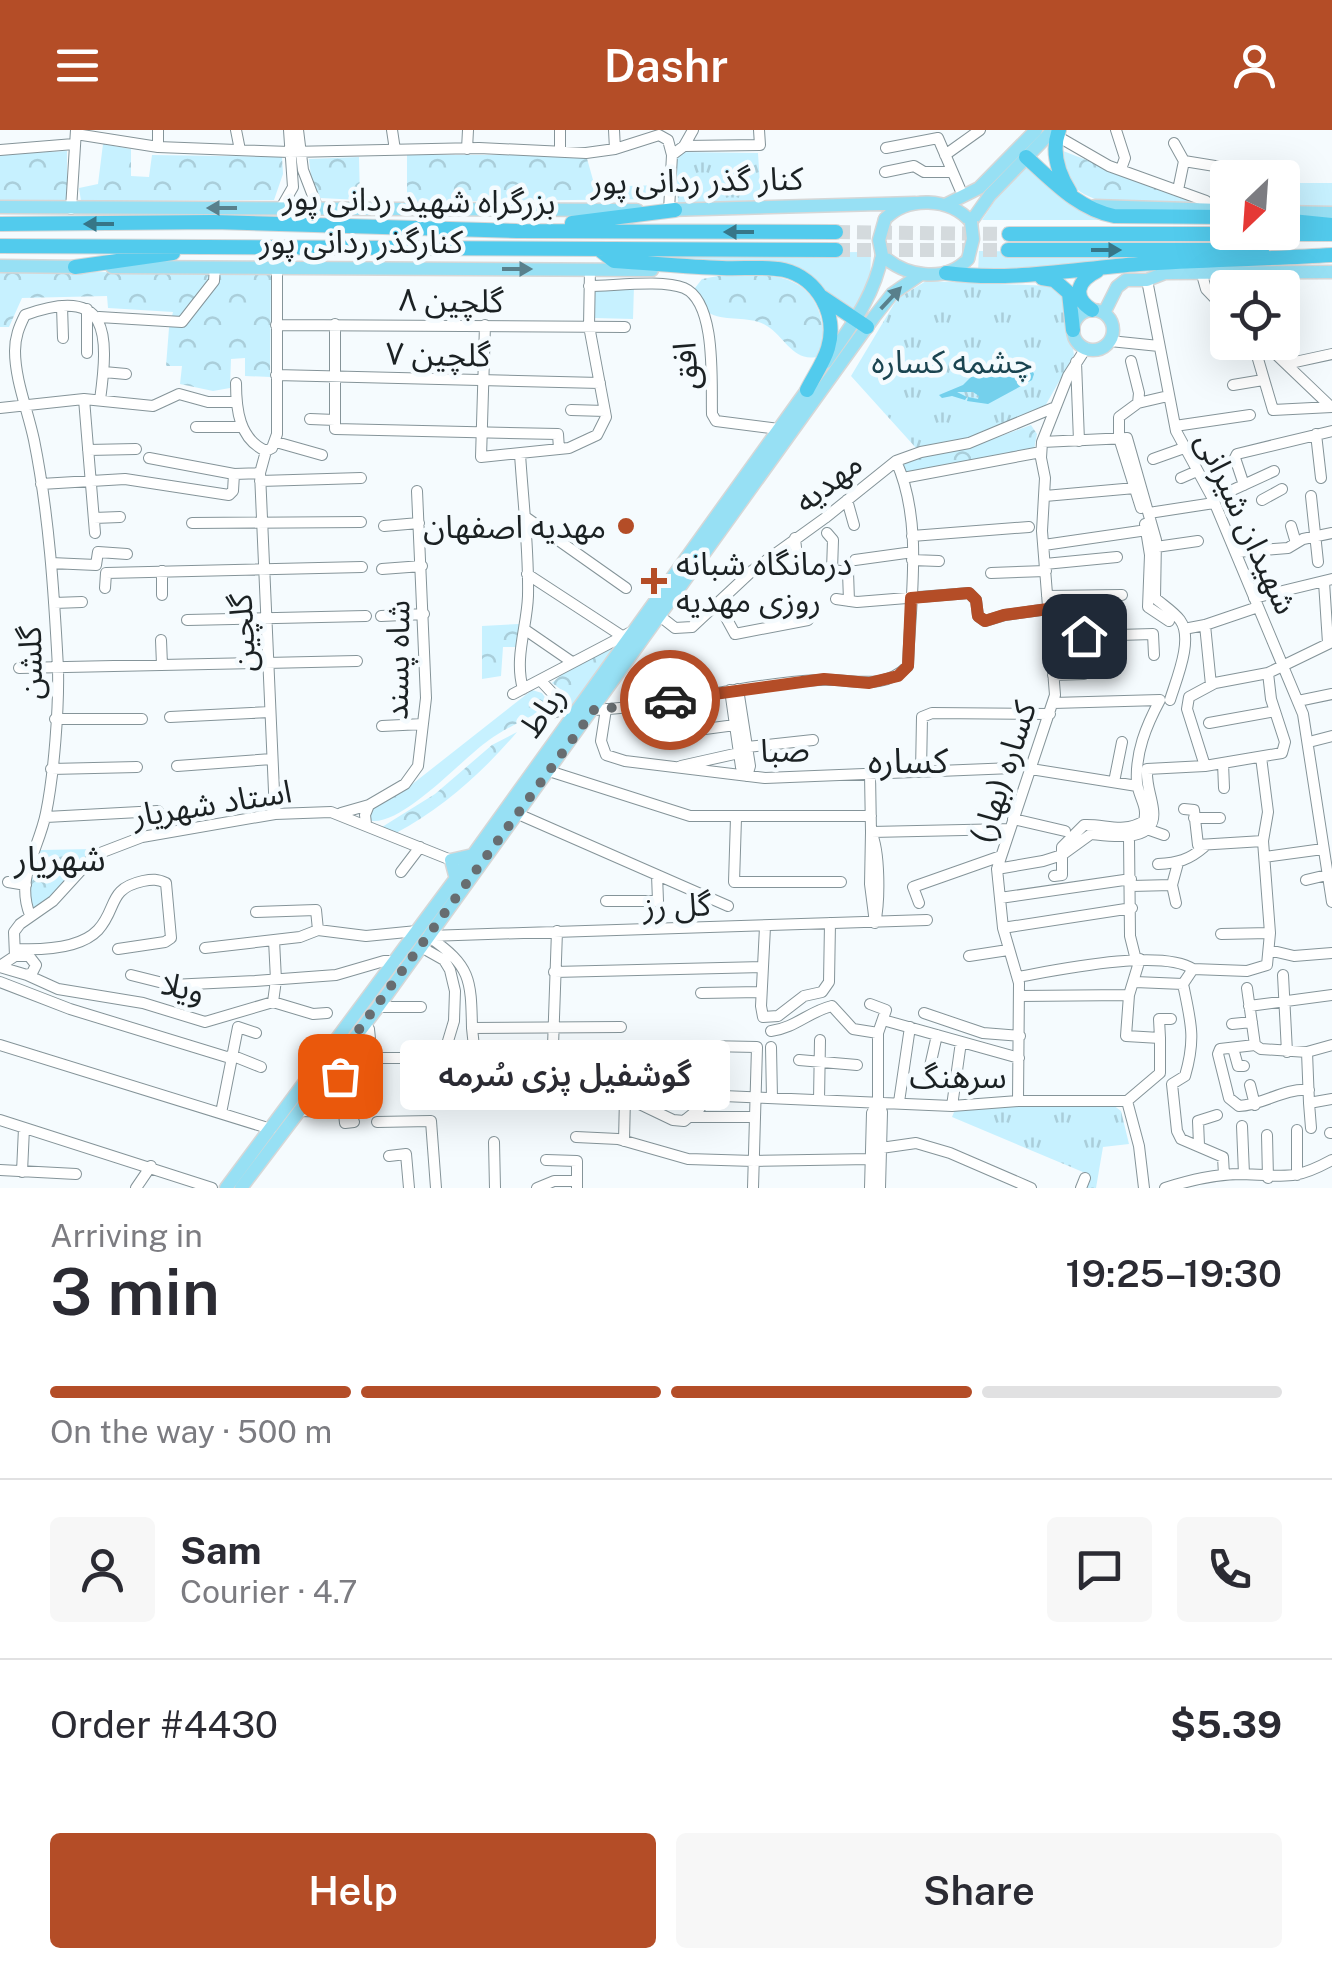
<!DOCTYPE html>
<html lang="en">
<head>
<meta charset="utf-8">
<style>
	body { margin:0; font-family:"Public Sans","Noto Sans Arabic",sans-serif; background:#f7f7f7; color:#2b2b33; height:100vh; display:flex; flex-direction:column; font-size:38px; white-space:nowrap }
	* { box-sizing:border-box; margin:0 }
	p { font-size:32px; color:#7c7c81 }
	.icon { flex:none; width:55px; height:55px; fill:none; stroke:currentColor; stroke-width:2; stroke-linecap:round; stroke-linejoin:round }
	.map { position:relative; height:1058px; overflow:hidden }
	.drawer { display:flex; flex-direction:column; background:#fff; flex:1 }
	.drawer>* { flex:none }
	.needle { width:65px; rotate:205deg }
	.buttons { position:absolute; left:1210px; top:30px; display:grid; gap:20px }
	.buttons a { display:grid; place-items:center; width:90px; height:90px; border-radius:10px; background:#fff; box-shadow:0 10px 40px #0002; font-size:50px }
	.pin { position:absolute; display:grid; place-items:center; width:85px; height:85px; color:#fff; margin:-42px; border-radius:20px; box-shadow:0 5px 15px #0006 }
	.courier { position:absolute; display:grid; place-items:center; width:100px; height:100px; margin:-50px; border:8px solid #b44d27; border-radius:50%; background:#fff; color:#222; box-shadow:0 2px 12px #0007 }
	.bubble { position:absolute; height:70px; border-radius:10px; background:#fff; box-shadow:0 10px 40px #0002; font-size:32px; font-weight:600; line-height:70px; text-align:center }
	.head em { font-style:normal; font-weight:600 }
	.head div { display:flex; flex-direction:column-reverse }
	.head { display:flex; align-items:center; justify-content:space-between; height:170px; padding:0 50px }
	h1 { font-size:65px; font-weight:600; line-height:75px }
	.bar { display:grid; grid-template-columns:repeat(4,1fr); gap:15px 10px; align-content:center; height:120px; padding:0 50px }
	.bar i { height:12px; border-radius:8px; background:#e1e1e2 }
	.bar .selected { background:#b44d27 }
	.bar p { grid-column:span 4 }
	.line { display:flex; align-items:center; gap:25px; padding:0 50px; border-top:2px solid #e1e1e2 }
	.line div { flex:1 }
	.round { display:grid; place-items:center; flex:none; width:105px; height:105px; border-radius:10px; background:#f7f7f7 }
	.action { display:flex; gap:20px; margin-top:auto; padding:20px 50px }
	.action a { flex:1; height:115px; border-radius:10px; background:#b44d27; color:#fff; font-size:40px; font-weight:600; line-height:115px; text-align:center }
	.action a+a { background:#f7f7f7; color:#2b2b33 }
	header { display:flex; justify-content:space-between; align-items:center; height:130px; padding:0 50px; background:#b44d27; color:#fff; font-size:45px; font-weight:600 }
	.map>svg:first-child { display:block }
	.grass { fill:#c7f1ff }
	.forest { fill:url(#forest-crowns) }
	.park { fill:url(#park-tufts) }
	.water { fill:#74d0ec }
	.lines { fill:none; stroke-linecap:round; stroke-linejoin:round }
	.highway-tunnel { stroke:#d4dadd; stroke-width:14; stroke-dasharray:14 7; stroke-linecap:butt }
	.minor-casing { stroke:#859499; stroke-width:12 }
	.major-casing { stroke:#d6d7d7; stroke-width:15 }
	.highway-casing { stroke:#d6d7d7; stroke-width:16 }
	.minor { stroke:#fff; stroke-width:10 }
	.major { stroke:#97e0f4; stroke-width:12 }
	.highway { stroke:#52cbed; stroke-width:14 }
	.major-bridge-casing { stroke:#d6d7d7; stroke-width:15; stroke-linecap:butt }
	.major-bridge { stroke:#97e0f4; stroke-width:12 }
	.oneway { fill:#59808c }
	.oneway2 { fill:#367688 }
	.done { stroke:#676d70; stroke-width:10; stroke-dasharray:0 18 }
	.route { stroke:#b44d27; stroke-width:12 }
	.poi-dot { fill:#b44d27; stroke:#f5fbfe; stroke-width:4 }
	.labels { text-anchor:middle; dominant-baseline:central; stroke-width:9; stroke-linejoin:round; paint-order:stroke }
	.street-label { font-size:32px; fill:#1b2123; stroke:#f5fbfe }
	.park-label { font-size:32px; fill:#1a4450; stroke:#f5fbfe }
	.poi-label { font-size:32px; fill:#1b2123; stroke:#f5fbfe; text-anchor:end }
	.neighbourhood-label { font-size:35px; fill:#1b2123; stroke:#f5fbfe }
</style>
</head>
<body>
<header><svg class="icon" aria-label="menu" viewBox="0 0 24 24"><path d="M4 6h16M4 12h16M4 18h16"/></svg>Dashr<svg class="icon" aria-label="person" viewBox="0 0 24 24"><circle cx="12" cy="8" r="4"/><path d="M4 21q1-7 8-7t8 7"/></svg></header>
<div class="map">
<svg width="1332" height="1058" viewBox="0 0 1332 1058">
	<defs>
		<pattern id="forest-crowns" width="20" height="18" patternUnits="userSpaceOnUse" patternTransform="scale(2.5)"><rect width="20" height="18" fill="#c7f1ff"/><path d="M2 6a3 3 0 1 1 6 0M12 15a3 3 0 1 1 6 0" fill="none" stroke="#aaceda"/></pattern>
		<pattern id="park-tufts" width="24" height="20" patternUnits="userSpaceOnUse" patternTransform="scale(2.5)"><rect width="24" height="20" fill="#c7f1ff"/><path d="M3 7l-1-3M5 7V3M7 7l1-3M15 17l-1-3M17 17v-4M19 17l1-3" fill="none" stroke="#aaceda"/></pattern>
	</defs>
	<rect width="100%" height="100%" fill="#f5fbfe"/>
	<path class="grass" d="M1026 34 1122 90H982L1003 58Z
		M1282 53H1332V78H1283Z
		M979 121 1261 124 978 142Z
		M871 122 870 152 854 182 806 145 650 129 651 123Z
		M595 155 634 156 633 189 594 188Z"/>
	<path class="forest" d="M103 14 131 19V46L149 47 152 25 282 27 283 44 274 70 81 71 79 58 98 54Z
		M1058 19 1208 77C1173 76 1096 83 1073 55 1065 46 1062 30 1058 19Z
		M67 21V75L0 73V24Z
		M407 25H586L595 57 660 55 659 69 407 72Z
		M359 27 360 70 320 68 311 47 309 29Z
		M0 141 271 144 270 247 245 246V228L231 229 230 258 213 261 180 254 182 236H166L169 198 173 182 108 178 107 166 22 168 9 197H0Z
		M718 146C754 145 802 138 818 179 824 195 825 210 820 226 794 234 786 208 767 196 750 185 728 192 711 184 699 179 696 169 695 158L702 149Z
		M1031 295 1037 304 1034 320 915 341 906 342 903 334 912 329 967 318Z
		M519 494 517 517H503L501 546 482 549V496Z
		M620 511 572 580 562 577 567 564 552 553 570 537Z
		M532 560 542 563 549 573 545 579C526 589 506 598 489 610 462 629 404 694 372 691L368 685 375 675 401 663Z
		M517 602C484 641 442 679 396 703L382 697 435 664 492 615Z
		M93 719 52 766 34 779C23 759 32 740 40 720Z"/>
	<path class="park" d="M676 22 758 23 761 70 678 74Z
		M926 151 1052 156 1065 169 1074 225 1044 278 971 309 916 318 851 246 897 169Z
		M1113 975 1121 981 1129 1014 1103 1017 1096 1058H1085L1090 1045 952 987 956 977Z"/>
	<path class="water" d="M1027 230 1034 244 1032 250 988 274 967 271 968 267 978 269 979 266 973 262H957L967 267 965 270 952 266 942 268 939 265 963 255 971 247Z"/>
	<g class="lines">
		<path class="highway-tunnel" d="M836 102 1009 104
			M836 120H1008"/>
		<g class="minor-casing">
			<path id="minor" d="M158 0V17
				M236 0 240 20
				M298 0 303 40 318 79
				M392 0 395 20
				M614 0 615 19
				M1116 0 1125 28 1121 39
				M76 4 158 17 290 22 479 18 586 23 615 19 659 5 668 10 672 25
				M1057 6 1109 36 1206 71
				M1174 13 1184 31 1221 37
				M684 16 760 15 759 0
				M886 18 938 8 960 59
				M467 19 468 0
				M0 20 74 14
				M560 21V0
				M945 25 980 0
				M885 42 914 36 924 42H952
				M1178 60 1184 31
				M281 78 293 57 289 0
				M71 79 76 0
				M669 80 672 25 684 16 693 0
				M1201 141 1206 159 1228 182
				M1147 150 1176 301 1213 369 1303 584 1332 772
				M589 156C613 156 663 149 684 158 717 172 711 254 712 284L716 291 779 299
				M62 176 63 208
				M99 187 182 192 214 151 215 137
				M335 194V299L558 304 559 319
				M276 195 625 197
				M485 195 481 327 569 318 597 305 606 287 589 196 590 139
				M1110 211 1159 216
				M1253 212 1273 280 1332 277
				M1263 212 1331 277
				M87 223V179
				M1131 231 1139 263 1138 273
				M1076 232 1079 311
				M1286 234 1332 224
				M104 242 126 244
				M276 245 600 253
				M236 253C236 279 239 309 266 321L272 318 277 304V138
				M1233 255 1263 250
				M84 269 95 403
				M0 278 84 269 153 276 179 264 208 272H236
				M571 280 605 281
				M310 289 335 290
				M1175 296 1250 285
				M196 297H242
				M1316 304 1321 348
				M276 312 322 325
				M1042 312 1127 308 1156 410 1155 468C1163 475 1174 482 1180 490 1194 509 1176 550 1170 570
				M88 320 136 319
				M266 321 260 343 275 684
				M520 324C523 371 529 419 528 466 527 497 514 528 523 559
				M149 328 234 344 260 343
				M1153 329 1184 318
				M903 348 1041 322
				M1181 348 1197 341
				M260 351 361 348
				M41 354 125 349 229 365 233 361 234 344
				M1244 355 1235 328 1237 324 1332 301
				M1045 366 1135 358
				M1311 366 1318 432
				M1213 369 1274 341
				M847 370 854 395
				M1262 370 1282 359
				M1141 378 1119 308V287L1138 273 1168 266
				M1149 383 1214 373
				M524 386 626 458
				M94 388 120 387
				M192 393 361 392
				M1145 394 1150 425 1148 477 1169 491
				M384 396 419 393
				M1291 396 1296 413
				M827 403 833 410 832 440 848 442 849 471
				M912 406 1029 397
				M795 408 798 437
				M1044 415 1147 400
				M1156 417 1198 411
				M1236 422 1288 418 1303 409 1332 403
				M855 430 913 422
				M912 430 939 431
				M51 433 96 435 98 422 127 424
				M1045 434 1117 427
				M382 439 422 436
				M162 441V465
				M991 443 1046 441
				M527 444 622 506
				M1324 452 1328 513
				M105 458 106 443 362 437
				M1047 466 1122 465
				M1254 468 1332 449
				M836 469 857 472 969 463 976 470 978 486 985 491 1005 485 1048 479
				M54 473 82 472
				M718 473 735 504 808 490
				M381 486 424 484
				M661 487 675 498 692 497 753 440 825 388 896 331 921 322 969 313 1053 278
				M187 490 366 486
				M1205 495 1211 555
				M524 499 572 532
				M1184 499 1205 495 1258 477
				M1049 507 1153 504 1154 525
				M161 510 162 535
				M19 538 357 531
				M1053 545 1084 544
				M540 550 555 566 552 583 562 580 573 585
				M738 559 750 636 747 646
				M730 560 741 637 747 646
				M513 564 633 501
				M1298 571 1332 564
				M1053 573 1160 570C1146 596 1135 623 1137 653 1139 668 1148 676 1144 691 1123 704 1106 694 1084 695L1062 717V745L1054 746
				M606 579 601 611 606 625 625 631 765 648 1013 638
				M593 580C669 576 743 554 819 550 852 548 882 562 908 536 910 470 924 393 896 331
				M170 587 270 582
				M55 589H142
				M1209 593 1275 581
				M382 596 423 594
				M675 603 735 595
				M1309 612 1332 606
				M747 617 813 610
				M1223 633 1224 658
				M177 636 272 629
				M681 636 739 623
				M1205 636 1187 579 1189 567 1215 553 1268 543
				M51 639 137 637
				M1031 639 1137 656
				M549 641 690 686H871
				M921 642 922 587 932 583 1050 584
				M870 644 871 702 1010 699
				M1114 652 1122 612
				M369 675 405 654 418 636 426 568 417 361
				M1184 679 1194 680 1198 715 1263 711
				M341 683 369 675 365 685 366 694
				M518 684 728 776
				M46 687 158 681
				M736 688 734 752H841
				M1194 688H1220
				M1013 689 1065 701
				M1147 699 1164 705
				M871 702C880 721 880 771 875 793L870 754Z
				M1129 708 1130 806 1136 830
				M1265 727 1323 719
				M1158 734C1178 733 1189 730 1204 717
				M997 739 1043 731 1062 725 1091 704C1112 706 1158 714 1153 679 1151 664 1146 655 1147 639L1205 636 1282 623 1285 612 1271 569 1268 543 1332 512
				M401 742 420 717
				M1306 750 1327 745
				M8 752 26 755
				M1131 756 1172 755
				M1000 768 1131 749
				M606 771H658L657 745
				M919 773 913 757 1001 726
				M1176 773 1172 755 1178 733
				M256 782 316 780 318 800
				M30 785C15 748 39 719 46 683 54 644 59 578 58 538 54 463 49 384 34 310 28 281 15 250 15 221 15 207 19 197 25 185 110 154 109 204 100 270
				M765 797 761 876 763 887 778 886 804 866 822 862 829 852 830 793
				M1003 798 1132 778
				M1221 804 1270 803
				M428 806 927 790
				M429 807C471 836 471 849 472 898L621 897
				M421 817 444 830 450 840 455 861 454 891 448 911 453 924 497 960 625 967 673 990 684 991 700 978V930L706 916 757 917 753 1058
				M205 818 300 807 318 800 366 806 417 801
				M16 819C40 820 80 819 98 800 118 778 107 759 143 751 153 749 157 749 166 753L171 808 165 812 118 819
				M1269 820 1294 826 1332 823
				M15 826 14 802 20 794 53 771 95 725 142 707 275 684 331 682 456 732
				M969 826 1008 820
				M0 836 15 826H29L36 835 32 843 27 845 0 837
				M1193 839 1247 841 1267 835 1270 803 1263 711 1268 682 1261 627
				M554 842 763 837
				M27 845 58 859 143 873 205 892 273 872 313 884 327 883
				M131 845 171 855 255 851 336 845 384 831H396
				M1283 845 1287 922
				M1018 847C1057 840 1161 818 1193 839L1183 854C1191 893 1196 908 1185 946L1172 954 1177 1001 1181 1009 1223 1027 1224 1045
				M0 852 70 879 230 928
				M1135 852 1183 854
				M1247 858 1255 915
				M701 863 761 862
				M1020 866 1129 865
				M273 872 276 850 274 810
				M870 874 886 880 878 903V972L882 982 880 1058
				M1249 876 1332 865
				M378 877H421
				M924 883 983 903 1020 906
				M883 890 1019 928
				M365 893 369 899 372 928H429
				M1232 894 1252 892
				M472 898 474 917C487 929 497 939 515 944L618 946
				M771 901C795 898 810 881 832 876L853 899 878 903
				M1160 908 1159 889H1171
				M0 915 271 999
				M771 917 772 968
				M1233 918 1238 936H1244
				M1307 922 1309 973 1332 969
				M453 924 443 958 471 966
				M231 925 261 937
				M338 928 345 993 354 992
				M799 930 857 935
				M552 945 557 801
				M928 945 937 905
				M340 947H360
				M1250 955 1255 975
				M1309 960C1283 958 1264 975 1239 976L1229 968 1218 924 1220 919 1255 915 1261 919 1307 922 1332 915
				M700 965 952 976 1018 971H1127L1139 1016 1144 1058
				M819 970 820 910
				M1018 971 1019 853 1003 798 997 739 1055 565 1042 401 1045 348 1041 328 1042 312 1068 246 1086 218
				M1127 971 1160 943V908L1126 906 1129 865 1140 829
				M899 972 910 897
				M1309 973 1311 998
				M952 976 961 912
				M299 981 335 982
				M221 983 238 897 256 903
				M692 987H755
				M0 990 212 1058
				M377 992 431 991 436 1058
				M1242 996 1244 1044
				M1330 1003H1332
				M1267 1005 1268 1048
				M576 1007 618 1009 688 1029 754 1031 871 1029
				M624 1011 625 967
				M494 1012 495 1058
				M1199 1015 1198 991 1217 985
				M881 1018 916 1013 950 1023 1031 1058
				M389 1026 406 1024 409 1058
				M546 1030 577 1031V1058
				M0 1040 76 1044
				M22 1042 24 998
				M1297 1045V1000
				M136 1058 151 1036
				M537 1058 554 1051H577
				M870 1058 872 983 878 972
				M1081 1058 1085 1048
				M1165 1058C1191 1050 1215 1044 1242 1044 1284 1045 1292 1052 1332 1030"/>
		</g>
		<g class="major-casing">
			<path id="major" d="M945 75 979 58 1036 0
				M1095 76 1220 80
				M0 77 637 80
				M667 80 915 73
				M1282 82 1332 83
				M885 89C907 66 950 67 971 92L990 65 1053 0
				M882 125C904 146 945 154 968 129
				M0 136 82 137
				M112 137 652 140
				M1073 200a20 20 0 1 1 40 0a20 20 0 1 1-40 0Z
				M1104 183 1117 157 1126 150H1147L1165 143 1332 142
				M826 232C850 197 874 168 882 125
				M456 749 451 730 473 725
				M226 1058 465 736 812 253
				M241 1058 378 877 874 187 892 164 921 144"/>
		</g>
		<g class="highway-casing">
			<path id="highway" d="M1059 0C1051 21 1058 43 1070 62
				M1026 27C1053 51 1078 79 1114 86L1228 87
				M1282 90 1332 95
				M572 93 675 80
				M0 94 214 92 517 101 836 102
				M1009 104H1332
				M0 116 836 120
				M1008 120H1262
				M601 121 614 131C650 133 686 137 722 138 743 139 764 136 784 140 818 148 838 185 828 218 824 232 814 246 807 260
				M75 137 173 123
				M946 143C1011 152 1073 139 1139 134 1203 130 1268 129 1332 125
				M1042 148 1054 150 1069 163 1073 200
				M822 167 867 197
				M1092 180C1072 167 1077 151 1097 141"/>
		</g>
		<use href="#minor" class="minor"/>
		<use href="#major" class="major"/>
		<use href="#highway" class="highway"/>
		<g class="major-bridge-casing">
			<path id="major-bridge" d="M882 125 879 110 885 89
				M968 129 973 109 971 92"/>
		</g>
		<use href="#major-bridge" class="major-bridge"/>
	</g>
	<defs><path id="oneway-solid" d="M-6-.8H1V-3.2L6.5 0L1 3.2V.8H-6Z" transform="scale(2.5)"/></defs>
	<g class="oneway">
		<use href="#oneway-solid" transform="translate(222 78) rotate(180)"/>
		<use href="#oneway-solid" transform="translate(517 139)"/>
		<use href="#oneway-solid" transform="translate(891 168) rotate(-47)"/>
	</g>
	<g class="oneway2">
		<use href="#oneway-solid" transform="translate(99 94) rotate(-180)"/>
		<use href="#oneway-solid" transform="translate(739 102) rotate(-180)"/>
		<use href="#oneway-solid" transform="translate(1106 120)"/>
	</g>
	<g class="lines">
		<path class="done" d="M340 946 338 928 594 580 670 570"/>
		<path class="route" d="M670 570 824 549 869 553 898 546 908 536 911 468 969 463 976 470 978 486 985 491 1004 485 1048 479 1049 507 1084 506"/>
	</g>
	<g class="poi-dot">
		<circle cx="626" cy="396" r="10"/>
		<path d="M649 436h10v10h10v10h-10v10h-10v-10h-10v-10h10z"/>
	</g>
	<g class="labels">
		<g class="street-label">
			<text transform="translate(697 50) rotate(-1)">کنار گذر ردانی پور</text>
			<text transform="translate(419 70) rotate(1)">بزرگراه شهید ردانی پور</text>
			<text x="361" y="111">کنارگذر ردانی پور</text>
			<text transform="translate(451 170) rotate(1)">گلچین ۸</text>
			<text transform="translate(438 224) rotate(1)">گلچین ۷</text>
			<text transform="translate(685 236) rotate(-93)">افق</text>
			<text transform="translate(828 352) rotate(-38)">مهدیه</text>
			<text transform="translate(1247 393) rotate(65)">شهیدان شیرانی</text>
			<text transform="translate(242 503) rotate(-93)">گلچین</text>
			<text transform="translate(397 530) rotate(-89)">شاه پسند</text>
			<text transform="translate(30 533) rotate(-91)">گلشن</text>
			<text transform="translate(542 581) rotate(-55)">رباط</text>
			<text transform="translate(785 620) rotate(-1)">صبا</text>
			<text transform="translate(1003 642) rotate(-72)">کساره (بهار)</text>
			<text transform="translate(212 673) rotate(-9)">استاد شهریار</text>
			<text transform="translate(677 775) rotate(-2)">گل رز</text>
			<text transform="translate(183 857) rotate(13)">ویلا</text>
			<text x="958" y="946">سرهنگ</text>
		</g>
		<g class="park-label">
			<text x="952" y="231">چشمه کساره</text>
		</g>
		<g class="poi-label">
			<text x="606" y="396">مهدیه اصفهان</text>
			<text x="676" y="433" text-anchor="start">درمانگاه شبانه<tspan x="676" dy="37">روزی مهدیه</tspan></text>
		</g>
		<g class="neighbourhood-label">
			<text x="908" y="630">کساره</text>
			<text x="60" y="728">شهریار</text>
		</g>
	</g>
</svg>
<div class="buttons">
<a><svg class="needle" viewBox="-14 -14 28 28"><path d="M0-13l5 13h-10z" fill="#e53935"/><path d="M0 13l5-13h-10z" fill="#7c7c81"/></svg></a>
<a><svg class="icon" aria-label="locate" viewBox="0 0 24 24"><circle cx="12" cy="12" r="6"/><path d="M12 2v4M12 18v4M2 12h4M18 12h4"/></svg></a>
</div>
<div class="pin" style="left:340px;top:946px;background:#ea580c"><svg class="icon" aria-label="bag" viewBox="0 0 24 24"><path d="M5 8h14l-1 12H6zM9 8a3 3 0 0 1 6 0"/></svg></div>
<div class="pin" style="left:1084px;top:506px;background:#1f2937"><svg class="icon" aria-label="home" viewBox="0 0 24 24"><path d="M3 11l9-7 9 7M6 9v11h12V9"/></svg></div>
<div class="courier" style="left:670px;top:570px"><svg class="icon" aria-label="car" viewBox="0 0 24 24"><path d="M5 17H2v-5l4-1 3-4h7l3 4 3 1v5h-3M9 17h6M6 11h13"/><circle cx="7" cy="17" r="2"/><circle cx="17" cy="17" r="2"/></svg></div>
<div class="bubble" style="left:400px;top:910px;width:330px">گوشفیل پزی سُرمه</div>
</div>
<section class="drawer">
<div class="head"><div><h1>3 min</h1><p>Arriving in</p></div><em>19:25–19:30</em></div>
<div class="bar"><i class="selected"></i><i class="selected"></i><i class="selected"></i><i></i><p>On the way · 500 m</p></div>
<div class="line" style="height:180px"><a class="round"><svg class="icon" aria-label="person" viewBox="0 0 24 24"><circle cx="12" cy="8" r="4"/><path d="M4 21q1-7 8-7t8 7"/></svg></a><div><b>Sam</b><p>Courier · 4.7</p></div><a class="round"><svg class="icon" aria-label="chat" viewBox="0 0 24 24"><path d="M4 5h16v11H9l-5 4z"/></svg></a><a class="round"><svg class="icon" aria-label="phone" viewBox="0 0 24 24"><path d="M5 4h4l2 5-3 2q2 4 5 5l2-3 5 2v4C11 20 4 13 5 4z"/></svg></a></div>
<div class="line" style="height:130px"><div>Order #4430</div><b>$5.39</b></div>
<div class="action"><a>Help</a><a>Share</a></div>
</section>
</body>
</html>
